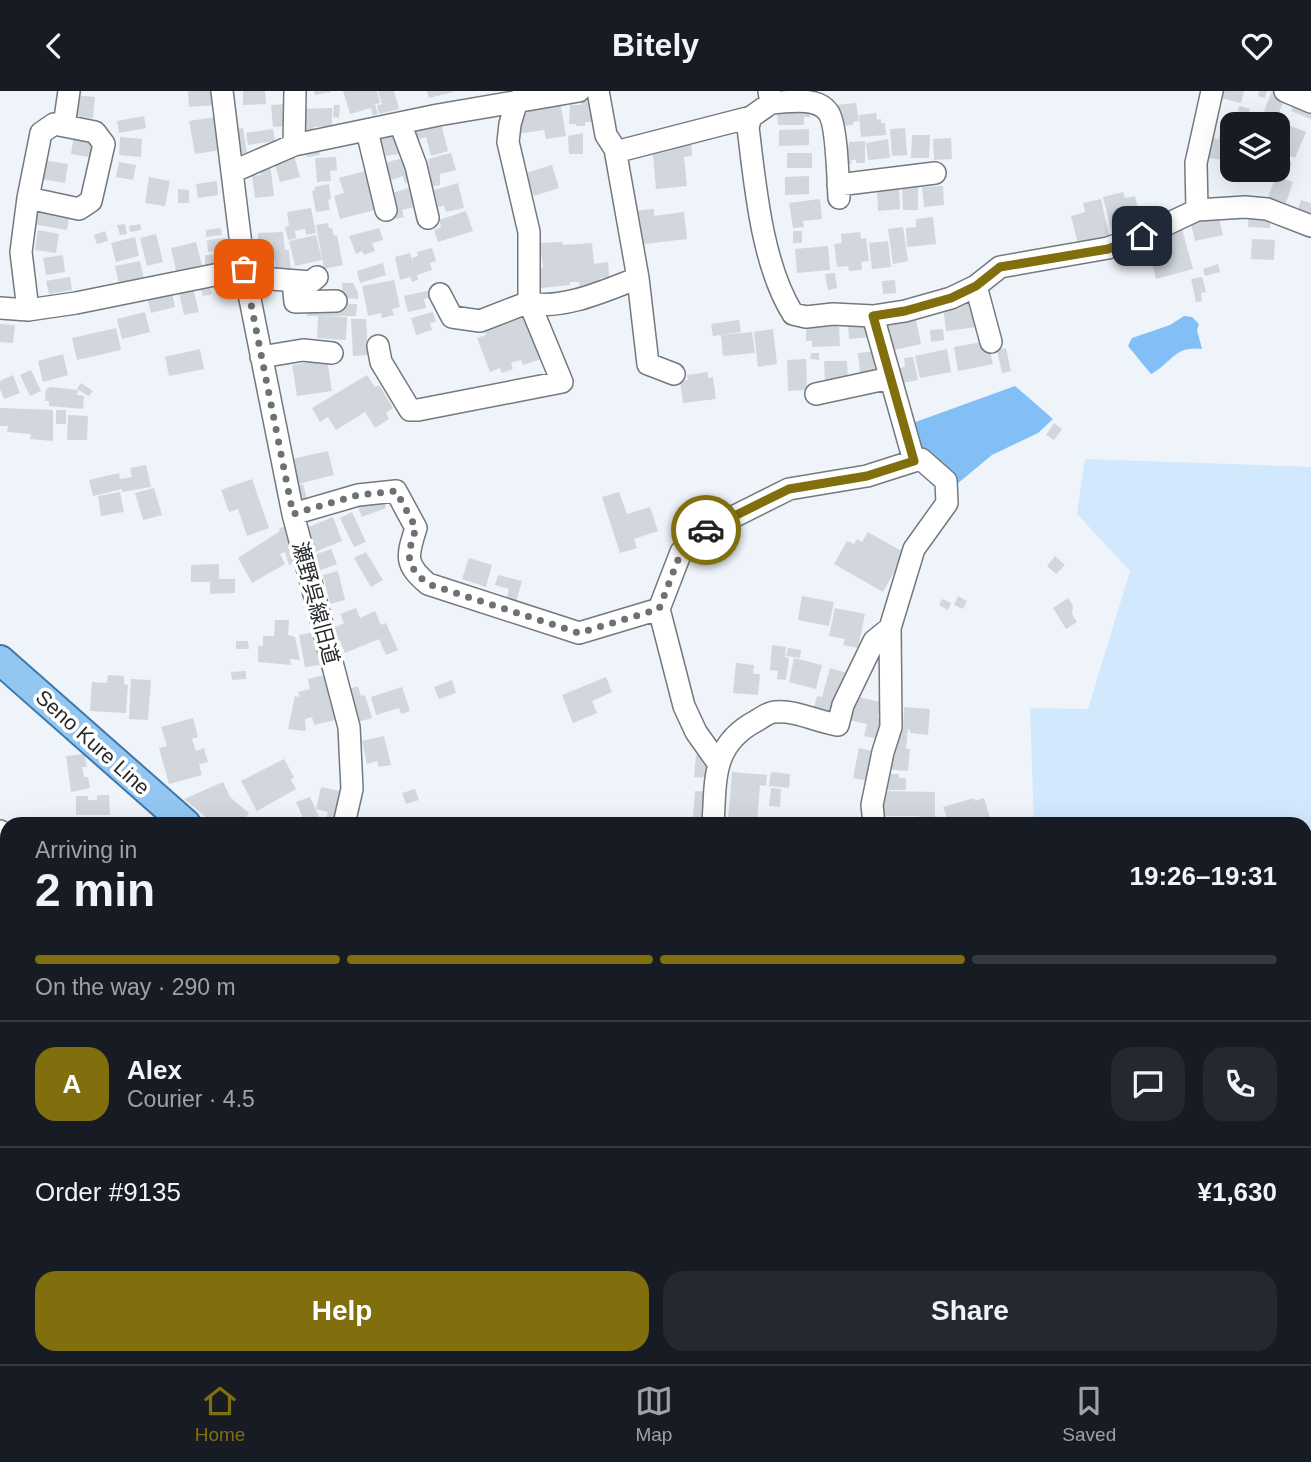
<!DOCTYPE html>
<html lang="en">
<head>
<meta charset="utf-8">
<style>
	body { margin:0; font-family:Arial,"Noto Sans JP",sans-serif; background:#242831; color:#f1f3f6; height:100vh; display:flex; flex-direction:column; font-size:26px; white-space:nowrap }
	* { box-sizing:border-box; margin:0 }
	p { font-size:23px; color:#9ea1a6 }
	.icon { flex:none; width:38px; height:38px; fill:none; stroke:currentColor; stroke-width:2; stroke-linecap:round; stroke-linejoin:round }
	.map { position:relative; flex:1; overflow:hidden }
	.side { position:absolute; left:0px; top:726px; width:1312px; height:548px; display:flex; flex-direction:column; background:#171b24; border-radius:21px 21px 0 0; box-shadow:0 7px 28px #0002 }
	.side>* { flex:none }
	.controls { position:absolute; left:1220px; top:21px; display:grid; gap:14px }
	.controls a { display:grid; place-items:center; width:70px; height:70px; border-radius:14px; background:#171b24; box-shadow:0 7px 28px #0002; font-size:35px }
	.pin { position:absolute; display:grid; place-items:center; width:60px; height:60px; color:#fff; margin:-30px; border-radius:14px; box-shadow:0 4px 10px #0006 }
	.courier { position:absolute; display:grid; place-items:center; width:70px; height:70px; margin:-35px; border:5px solid #816e0c; border-radius:50%; background:#fff; color:#222; box-shadow:0 2px 9px #0007 }
	.overview em { font-style:normal; font-weight:600 }
	.overview div { display:flex; flex-direction:column-reverse }
	.overview { display:flex; align-items:center; justify-content:space-between; height:119px; padding:0 35px }
	h1 { font-size:46px; font-weight:600; line-height:52px }
	.bar { display:grid; grid-template-columns:repeat(4,1fr); gap:10px 7px; align-content:center; height:84px; padding:0 35px }
	.bar i { height:9px; border-radius:5px; background:#363941 }
	.bar .active { background:#816e0c }
	.bar p { grid-column:span 4 }
	.line { display:flex; align-items:center; gap:18px; padding:0 35px; border-top:2px solid #363941 }
	.line div { flex:1 }
	.round { display:grid; place-items:center; flex:none; width:74px; height:74px; border-radius:21px; background:#242831 }
	.button { display:flex; gap:14px; margin-top:auto; padding:14px 35px }
	.button a { flex:1; height:80px; border-radius:21px; background:#816e0c; color:#fff; font-size:28px; font-weight:600; line-height:80px; text-align:center }
	.button a+a { background:#242831; color:#f1f3f6 }
	header { display:flex; justify-content:space-between; align-items:center; height:91px; padding:0 35px; background:#171b24; font-size:32px; font-weight:600 }
	.menu { display:flex; justify-content:space-around; align-items:center; height:98px; border-top:2px solid #363941; background:#171b24; font-size:19px; color:#9ea1a6 }
	.menu a { display:grid; justify-items:center; gap:4px }
	.menu .active { color:#816e0c }
	.map>svg:first-child { display:block }
	.green { fill:#d1e8fd }
	.water { fill:#82bff7 }
	.lines { fill:none; stroke-linecap:round; stroke-linejoin:round }
	.river { stroke:#82bff7; stroke-width:28 }
	.building { fill:#d1d7dd }
	.minor-casing { stroke:#73797e; stroke-width:24 }
	.major-casing { stroke:#3e77a8; stroke-width:32 }
	.minor { stroke:#fff; stroke-width:21 }
	.major { stroke:#93c7f2; stroke-width:28 }
	.done { stroke:#6d7174; stroke-width:7; stroke-dasharray:0 12.6 }
	.route { stroke:#816e0c; stroke-width:9 }
	.labels { text-anchor:middle; dominant-baseline:central; stroke-width:7; stroke-linejoin:round; paint-order:stroke }
	.street-label { font-size:21px; fill:#272a2c; stroke:#fff }
</style>
</head>
<body>
<header><svg class="icon" aria-label="back" viewBox="0 0 24 24"><path d="M15 5l-7 7 7 7"/></svg>Bitely<svg class="icon" aria-label="heart" viewBox="0 0 24 24"><path d="M12 20l-8-8c-3-5 5-10 8-4 3-6 11-1 8 4z"/></svg></header>
<div class="map">
<svg width="1311" height="1273" viewBox="0 0 1311 1273">
	<rect width="100%" height="100%" fill="#eef4fa"/>
	<path class="green" d="M1085 368 1311 376V1273H1047L1037 1267H1306V733H1034L1030 617 1088 618 1130 480 1077 423Z"/>
	<path class="water" d="M1184 225 1192 226 1199 233 1197 239 1202 258C1174 254 1171 273 1151 283L1128 255 1132 247 1170 234Z
		M1015 295 1053 328 1038 342 992 364 957 393 951 391 914 352 910 333Z"/>
	<g class="lines">
		<path class="river" d="M495 1267 496 1273"/>
	</g>
	<path class="building" d="M188 0H214L215 14 189 16Z
		M243 0H265L266 13 243 14Z
		M314 0H331V1L315 4Z
		M343 0H377L380 12 375 13 378 23 373 25 371 17 350 23Z
		M378 0H394L399 18 379 23 377 14 382 13Z
		M427 0H453L454 1 429 7Z
		M1219 0H1244L1241 12 1217 6Z
		M1259 0H1267L1265 7 1258 5Z
		M1272 0 1286 5 1277 26 1264 20Z
		M74 4 95 6 93 27 73 26Z
		M1296 9 1311 15V28L1291 20Z
		M560 10 566 45 546 48 544 39 517 43V17Z
		M581 10H594V31H585V35H576V33H569L570 14H581Z
		M856 12 859 30 853 31V34L840 35 837 14Z
		M285 13 287 35 273 36 271 14Z
		M334 14H340L339 27 333 26Z
		M1239 15 1250 18 1247 26 1237 24Z
		M810 16V26H804V34H778L777 17Z
		M332 17V35L313 36 314 39H299V18Z
		M876 22 877 29 881 28V32H885L886 44 861 46 859 24Z
		M144 25 146 37 119 42 117 30Z
		M215 26 221 59 195 63 189 30Z
		M1268 26 1306 41 1295 67 1278 60V33H1265Z
		M441 32 448 60 431 65 426 46 417 49 414 38Z
		M243 37 247 62 235 64 231 39Z
		M905 37 907 64 892 65 890 38Z
		M273 38 275 50 248 54 246 42Z
		M809 38V54L779 55V39Z
		M396 42 399 63 378 66 376 45Z
		M583 42V63H569L568 45Z
		M74 44 98 48 95 67 71 63Z
		M912 44H930L929 67H911Z
		M1219 44 1232 46V70L1207 67 1210 45 1219 49Z
		M120 46 142 48 141 66 119 64Z
		M951 47 952 68 934 69 933 48Z
		M888 48 890 67 868 69 866 52Z
		M865 50V72H856V69H851L852 73H842L841 54H849V51Z
		M691 51 692 65 684 66 687 95 656 98 652 54Z
		M319 57 320 64 307 66 305 59Z
		M451 62 456 79 440 83V94L427 97 425 90 431 88 428 68Z
		M787 62H812V77H787Z
		M294 64 300 86 280 91 274 70Z
		M336 66 337 79 330 80 331 90 317 91 315 67Z
		M406 66 413 90 405 92 403 85 386 91 381 73Z
		M1280 68 1292 71 1288 86 1276 82Z
		M43 69 68 73 65 92 41 88Z
		M119 71 136 74 133 89 116 86Z
		M270 72 274 105 255 107 252 85 261 84 260 74Z
		M552 74 559 97 534 105 526 82Z
		M369 79 377 107 372 109 375 119 340 128 334 105 344 102 339 87Z
		M809 85V103L785 104V86Z
		M1276 85 1293 91 1286 112 1268 106Z
		M149 86 170 90 165 115 145 112Z
		M217 90 218 104 198 107 196 93Z
		M458 92 464 117 446 121 444 115 438 116 434 99Z
		M329 93 331 108 328 109 330 119 316 121 312 100 315 99 314 96Z
		M918 94V119H903L902 95Z
		M943 95 944 114 924 116 922 96Z
		M899 96 900 118 878 120 877 97Z
		M409 97 414 116 402 119 404 126 396 128 389 103Z
		M178 98 189 99V112H178Z
		M1123 101 1125 107 1135 105 1141 131 1133 134 1134 141 1113 146 1103 106Z
		M820 108 822 128 803 130 804 136 793 137 789 112Z
		M1101 108 1109 145 1078 153 1071 125 1085 121 1083 112Z
		M1301 109 1311 112V129L1296 124Z
		M37 115 70 121 67 139 33 133Z
		M311 117 316 142 306 144 305 138 295 140 296 147 288 149 285 136 289 135 287 121Z
		M654 118V125L684 121 687 148 636 154 632 120Z
		M466 120 473 140 438 151 434 139 441 136 439 129Z
		M1249 123 1270 124V137L1248 136Z
		M933 126 936 153 907 156 906 137 916 136V128Z
		M1219 126 1223 144 1195 150 1191 133Z
		M328 132 329 137H332L334 145 337 144 343 174 324 178 316 134Z
		M125 133 127 143 120 144 117 134Z
		M140 133 141 139 130 141 129 135Z
		M903 136 908 170 893 173 888 138Z
		M221 137 222 144 206 146V139Z
		M379 137 383 149 372 152 375 160 364 164 362 160 356 163 349 145Z
		M1182 138 1193 178 1156 188 1151 168 1142 171 1136 151Z
		M38 139 59 143 56 162 35 159Z
		M105 140 108 150 97 153 94 144Z
		M793 140H802V152H793Z
		M283 141 285 159H289L291 181 276 182 275 170 252 172 250 149 258 148V142Z
		M860 141 861 148 866 147 869 170 861 171 862 179 849 180 848 175 837 176 834 153 842 152 841 143Z
		M156 143 163 171 147 175 140 147Z
		M316 144 322 169 295 175 289 150Z
		M135 146 139 165 116 171 111 152Z
		M226 147 227 159 208 161 207 149Z
		M1252 148 1275 149 1274 169 1251 168Z
		M888 150 891 176 872 178 869 152Z
		M196 151 202 174 176 180 171 157Z
		M562 151 563 154 592 152 594 173 608 171 609 186 600 187 601 195 580 197 579 191H570V194L541 197 539 178 543 177 540 152Z
		M828 155 830 179 797 182 795 158Z
		M432 157 436 170 430 172 432 179 417 184 418 189 412 191 410 186 400 189 395 166 410 162 414 176 412 167 418 165 417 161Z
		M223 163V176H205V164Z
		M63 164 65 181 46 184 43 167Z
		M140 170 144 188 119 193 115 175Z
		M383 172 386 184 360 192 357 180Z
		M1218 173 1220 181 1205 185 1203 178Z
		M835 182 837 197 828 199 825 183Z
		M70 186 72 199 49 203 46 190Z
		M1202 186 1206 201 1201 202 1202 210 1196 211 1191 188Z
		M394 189 400 216 392 218 394 224 382 227 381 222 368 225 362 195Z
		M895 189 896 202 883 203 882 190Z
		M208 191 212 203 203 205 199 194Z
		M342 192H353L358 201V208L343 207Z
		M192 194 199 221 184 224 178 198Z
		M171 197 175 216 151 222 146 203Z
		M431 199 432 206 424 208 426 217 408 221 404 205Z
		M971 204 977 236 946 240 943 213Z
		M318 212 357 213 356 225H307V215Z
		M145 221 150 241 122 248 117 228Z
		M433 221 436 231 430 232 432 239 416 244 411 227Z
		M527 221 544 267 523 274 521 269 511 272 513 278 502 282 500 277 490 281 477 247 486 244 484 237Z
		M915 224 921 253 889 260 883 231Z
		M318 225 347 226 346 249 317 247Z
		M351 228H366L368 264 353 265Z
		M739 229 741 241 713 245 711 233Z
		M0 233 15 234 13 252 0 251Z
		M872 233 873 246 849 248 848 235Z
		M839 235 840 255 812 256V250H806V236Z
		M116 237 121 259 77 269 72 247Z
		M773 238 777 273 758 276 754 241Z
		M943 238 944 249 931 251 930 239Z
		M752 241 755 262 723 265 721 244Z
		M988 250 993 273 958 280 954 256Z
		M1006 257 1011 280 1002 282 997 259Z
		M200 258 204 278 169 285 165 266Z
		M947 258 951 281 920 287 915 265Z
		M881 260 883 281 860 283 858 262Z
		M811 262H819V269L810 268Z
		M63 263 68 284 43 291 38 270Z
		M913 266 918 289 902 292 899 277 905 276 904 267Z
		M327 268 332 300 297 305 292 274Z
		M806 268 807 299 788 300 787 269Z
		M824 270H847L848 289 825 290Z
		M31 279 41 300 30 305 20 284Z
		M708 281V287L713 286 716 308 683 312 680 290 688 289 687 284Z
		M13 284 20 302 4 308 0 298V290Z
		M367 284 375 296 379 294 393 317 386 322 389 328 375 337 365 321 336 339 328 326 320 331 312 317Z
		M81 292 93 300 89 305 77 298Z
		M50 296 78 299 77 304 84 305 83 318 49 315V310H45L46 298Z
		M0 317 53 319V350L30 348 31 343 7 341 8 335H0Z
		M56 319H66V333H56Z
		M68 324 88 325 87 349H67Z
		M1054 332 1062 338 1054 349 1046 344Z
		M328 360 334 384 298 393 292 368Z
		M146 374 151 396 122 401V398L93 405 89 389 119 382 120 388 132 386 130 377Z
		M252 388 269 437 247 445 238 418 229 421 221 399Z
		M303 393 308 411 299 414 294 395Z
		M154 397 162 424 143 429 135 402Z
		M120 401 124 421 101 425 98 405Z
		M619 401 627 423 650 416 658 440 634 448 637 457 620 462 602 406Z
		M382 405 386 417 362 426 357 413Z
		M352 421 366 451 354 456 340 427Z
		M333 426 342 450 315 461 306 437Z
		M291 435 301 471 289 474 285 461 280 463 285 473 252 492 238 467 280 440 279 437Z
		M868 441 905 462 883 501 834 473 847 450 854 453 857 448 862 451Z
		M331 458 337 473 318 480 312 465Z
		M366 461 383 489 371 496 354 467Z
		M1055 465 1065 474 1056 483 1047 475Z
		M469 467 492 474 486 496 462 488Z
		M219 473V488H235V502L210 503V491H191V474Z
		M338 480 345 509 330 513 323 484Z
		M498 484 522 490 515 515 505 513 509 498 495 494Z
		M802 505 834 511 829 535 798 529Z
		M958 505 967 510 963 518 954 514Z
		M1068 507 1073 515 1072 523 1077 531 1066 538 1053 517Z
		M942 508 951 512 948 519 939 514Z
		M356 517 360 527 375 520 381 534 386 532 398 559 386 564 379 548 345 562 334 537 344 532 340 523Z
		M835 517 865 523 858 557 843 554 845 548 829 545Z
		M275 529H289L288 544 295 546 300 569 290 568 291 574 258 571V555H263V545H274Z
		M314 541 320 574 305 576 299 544Z
		M236 550H248L249 558H236Z
		M772 554 786 556 785 566 789 567 786 589 777 588 778 580 770 579Z
		M788 557 801 559 800 567 786 565Z
		M794 567 822 574 816 598 789 591Z
		M736 572 754 574 753 583H760L758 604 733 602Z
		M830 577 847 582 838 626 813 619 817 605 822 606Z
		M246 580V588L232 589 231 581Z
		M328 583 340 628 314 634 312 626 305 628 306 640 288 638 295 605 300 606 298 601 310 598 308 588Z
		M108 584 124 585V593L128 594 126 622 90 620 92 591 107 592Z
		M606 586 612 601 592 610 597 622 573 632 562 604Z
		M131 588 151 589 148 629 129 628Z
		M452 589 456 602 439 608 434 596Z
		M358 595 361 605 365 604 372 627 358 631 347 599Z
		M402 596 410 620 401 623 399 617 376 624 371 606Z
		M854 605 881 611 878 626 883 627 879 648 864 645 867 633 849 629Z
		M904 616 930 618 928 644 910 642V639L908 638 906 658H910L908 680 884 678 893 638 903 639Z
		M193 627 198 646 192 648 196 660 204 657 208 671 199 673 202 684 169 693 159 657 167 655 161 636Z
		M384 645 391 674 379 676 377 670 367 673 362 650Z
		M859 657 873 660 868 690 853 687Z
		M84 663 87 676H82L84 686H88L90 697 71 701 66 665Z
		M696 664 706 665 712 687 694 686Z
		M284 668 294 686 291 689 296 698 257 720 241 690Z
		M732 681 767 684 766 695 760 694 757 731 728 729Z
		M771 681 790 683 789 697 769 695Z
		M882 683H899V687H906V699H881Z
		M223 691 230 706 249 722 242 733H214L184 708Z
		M321 696 350 702 344 732 326 728 328 721 316 718Z
		M771 697 781 698 780 716 769 715Z
		M415 698 419 709 406 713 402 702Z
		M695 700 711 701 709 728 693 727Z
		M882 700 935 701V733H919V725H882Z
		M97 704H109L110 724H76V705H88V709H97Z
		M310 706 319 726 310 729 311 733H285L303 727 296 711Z
		M974 707 975 710 984 707 992 733H949L943 716Z
		M7 787V812L0 815V791Z
		M7 816V832L1 820Z
		M0 1199H7V1220H0Z
		M399 1267H447V1273H398Z
		M591 1267H609L608 1273H590Z"/>
	<g class="lines">
		<g class="minor-casing">
			<path id="minor" d="M222 0 244 178 293 423 349 636 352 698 344 733
				M598 0 606 44 615 58 623 59 751 26
				M769 0 771 12 751 26 748 36C755 94 762 174 793 223L806 226 833 223 873 225 905 220 951 207 976 195 1000 176 1108 157 1142 145 1197 119 1245 116 1267 118 1311 135
				M1285 0 1311 11
				M771 12C787 11 817 5 828 21 837 32 838 90 839 107
				M400 32 416 75 428 127
				M64 35 69 0
				M367 40 386 119
				M294 54 295 0
				M615 58 638 187 648 273 674 283
				M232 81 294 54 438 24 579 0
				M838 94 935 82
				M1197 119 1196 72 1212 0
				M246 186 311 191 317 186
				M293 190 295 211 336 210
				M976 195 991 251
				M440 203 452 226 480 230 529 211V141L508 51 510 33 517 10
				M0 217 28 219 76 212 244 178
				M28 219 21 161 28 107 41 42 54 33 95 41 104 53 91 110 79 118 28 107
				M873 225 914 370 921 368 946 390 947 412 914 458 890 537 891 636 883 661 872 714 874 733
				M378 255 381 271 410 319H418L562 291 529 211C559 221 609 198 638 187
				M261 266 303 259 332 262
				M816 303 890 287
				M293 423 358 404 396 400 416 437C407 465 404 473 428 493L579 542 659 518 684 615 696 641 718 672
				M659 518 681 461 703 441 789 398 867 385 914 370
				M713 733C716 689 711 654 756 630 761 627 769 621 775 621 797 619 817 631 838 634L843 614 874 550 890 537
				M0 740 7 751
				M0 1117 7 1093
				M0 1229 7 1233
				M962 1267 963 1273
				M24 1273V1267"/>
		</g>
		<g class="major-casing">
			<path id="major" d="M0 569 186 733
				M521 1267 522 1273"/>
		</g>
		<use href="#minor" class="minor"/>
		<use href="#major" class="major"/>
	</g>
	<g class="lines">
		<path class="done" d="M244 178 293 423 358 404 396 400 416 437C407 465 404 473 428 493L579 542 659 518 681 461 706 439"/>
		<path class="route" d="M706 439 789 398 867 385 914 370 873 225 905 220 951 207 976 195 1000 176 1108 158 1142 145"/>
	</g>
	<g class="labels">
		<g class="street-label">
			<text transform="translate(316 512) rotate(75)">瀬野呉線旧道</text>
			<text transform="translate(93 651) rotate(42)">Seno Kure Line</text>
		</g>
	</g>
</svg>
<div class="controls">
<a><svg class="icon" aria-label="layers" viewBox="0 0 24 24"><path d="M12 4l9 5-9 5-9-5zM3 14l9 5 9-5"/></svg></a>
</div>
<div class="pin" style="left:244px;top:178px;background:#ea580c"><svg class="icon" aria-label="bag" viewBox="0 0 24 24"><path d="M5 8h14l-1 12H6zM9 8a3 3 0 0 1 6 0"/></svg></div>
<div class="pin" style="left:1142px;top:145px;background:#1f2937"><svg class="icon" aria-label="home" viewBox="0 0 24 24"><path d="M3 11l9-7 9 7M6 9v11h12V9"/></svg></div>
<div class="courier" style="left:706px;top:439px"><svg class="icon" aria-label="car" viewBox="0 0 24 24"><path d="M5 17H2v-5l4-1 3-4h7l3 4 3 1v5h-3M9 17h6M6 11h13"/><circle cx="7" cy="17" r="2"/><circle cx="17" cy="17" r="2"/></svg></div>
<section class="side">
<div class="overview"><div><h1>2 min</h1><p>Arriving in</p></div><em>19:26–19:31</em></div>
<div class="bar"><i class="active"></i><i class="active"></i><i class="active"></i><i></i><p>On the way · 290 m</p></div>
<div class="line" style="height:126px"><b class="round" style="background:#816e0c;color:#fff">A</b><div><b>Alex</b><p>Courier · 4.5</p></div><a class="round"><svg class="icon" aria-label="chat" viewBox="0 0 24 24"><path d="M4 5h16v11H9l-5 4z"/></svg></a><a class="round"><svg class="icon" aria-label="phone" viewBox="0 0 24 24"><path d="M5 4h4l2 5-3 2q2 4 5 5l2-3 5 2v4C11 20 4 13 5 4z"/></svg></a></div>
<div class="line" style="height:91px"><div>Order #9135</div><b>¥1,630</b></div>
<div class="button"><a>Help</a><a>Share</a></div>
</section>
</div>
<nav class="menu">
<a class="active"><svg class="icon" aria-label="home" viewBox="0 0 24 24"><path d="M3 11l9-7 9 7M6 9v11h12V9"/></svg>Home</a>
<a><svg class="icon" aria-label="map" viewBox="0 0 24 24"><path d="M3 6l6-2 6 2 6-2v14l-6 2-6-2-6 2zM9 4v14M15 6v14"/></svg>Map</a>
<a><svg class="icon" aria-label="saved" viewBox="0 0 24 24"><path d="M7 4h10v16l-5-4-5 4z"/></svg>Saved</a>
</nav>
</body>
</html>
